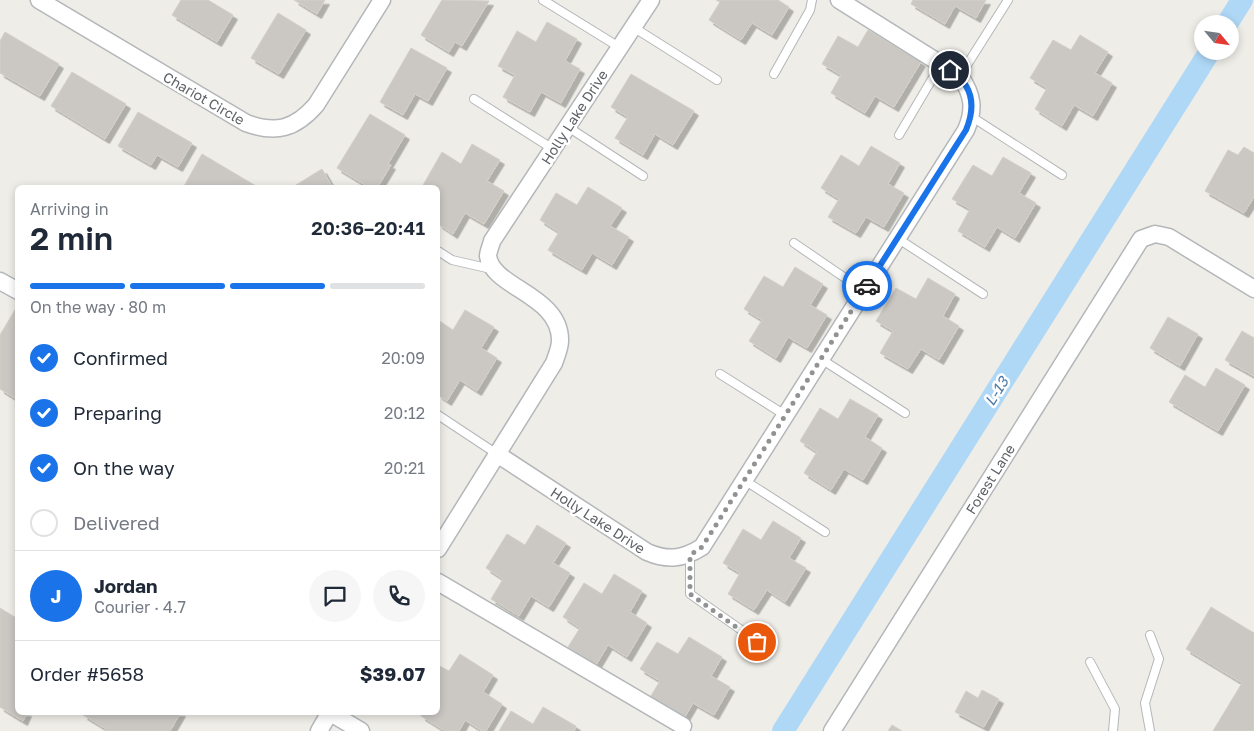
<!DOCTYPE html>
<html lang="en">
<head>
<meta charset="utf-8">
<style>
	body { margin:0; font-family:"Golos Text",sans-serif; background:#f6f6f7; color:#1f2937; height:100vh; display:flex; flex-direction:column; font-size:19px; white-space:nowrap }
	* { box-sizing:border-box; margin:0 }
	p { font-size:16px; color:#747a83 }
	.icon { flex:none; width:28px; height:28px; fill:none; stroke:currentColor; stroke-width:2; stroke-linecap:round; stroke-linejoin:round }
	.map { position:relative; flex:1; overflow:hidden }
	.sheet { position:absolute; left:15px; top:185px; width:425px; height:530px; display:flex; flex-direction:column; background:#fff; border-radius:8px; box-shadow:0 2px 8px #0003 }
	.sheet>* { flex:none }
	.needle { width:32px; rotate:119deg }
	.buttons { position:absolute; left:1194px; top:15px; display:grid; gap:10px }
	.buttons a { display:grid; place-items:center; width:45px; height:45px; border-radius:50%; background:#fff; box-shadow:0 2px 8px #0003; font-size:25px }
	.pin { position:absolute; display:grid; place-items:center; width:42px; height:42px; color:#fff; margin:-21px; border:2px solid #fff; border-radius:50%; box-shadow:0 1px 5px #0007 }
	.courier { position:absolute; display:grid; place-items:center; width:50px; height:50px; margin:-25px; border:4px solid #1a73e8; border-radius:50%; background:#fff; color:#222; box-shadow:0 1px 6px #0007 }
	.summary em { font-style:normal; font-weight:600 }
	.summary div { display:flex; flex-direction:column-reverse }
	.summary { display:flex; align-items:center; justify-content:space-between; height:85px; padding:0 15px }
	h1 { font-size:32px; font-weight:600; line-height:38px }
	.bar { display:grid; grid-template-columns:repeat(4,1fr); gap:8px 5px; align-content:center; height:60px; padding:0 15px }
	.bar i { height:6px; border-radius:4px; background:#e0e1e3 }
	.bar .on { background:#1a73e8 }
	.bar p { grid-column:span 4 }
	.line { display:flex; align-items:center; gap:12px; padding:0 15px; border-top:1px solid #e0e1e3 }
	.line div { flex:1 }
	.round { display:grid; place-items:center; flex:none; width:52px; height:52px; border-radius:26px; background:#f6f6f7 }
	ol { padding:0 15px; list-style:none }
	li { display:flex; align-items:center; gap:15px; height:55px }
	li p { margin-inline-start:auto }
	li .icon { padding:5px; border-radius:50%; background:#1a73e8; color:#fff; stroke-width:4 }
	li:last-child { color:#747a83 }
	li i { width:28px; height:28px; border:2px solid #e0e1e3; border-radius:50% }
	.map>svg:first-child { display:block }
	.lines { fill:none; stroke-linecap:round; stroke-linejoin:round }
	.canal { stroke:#afd8f7; stroke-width:22 }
	.building { fill:#cbc8c4; stroke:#d3cfc6; filter:url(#shadow) }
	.lane-casing { stroke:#b4b7ba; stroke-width:10 }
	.street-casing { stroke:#b4b7ba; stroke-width:19 }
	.lane { stroke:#fff; stroke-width:8 }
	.street { stroke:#fff; stroke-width:16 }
	.done { stroke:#919393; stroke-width:5; stroke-dasharray:0 9 }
	.route { stroke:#1a73e8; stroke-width:6 }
	.labels { text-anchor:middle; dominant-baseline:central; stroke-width:5; stroke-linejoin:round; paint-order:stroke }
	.street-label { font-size:14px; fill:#5e6266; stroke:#fff }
	.water-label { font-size:15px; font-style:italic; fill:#4c79a9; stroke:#fff }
</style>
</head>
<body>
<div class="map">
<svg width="1254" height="731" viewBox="0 0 1254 731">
	<defs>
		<filter id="shadow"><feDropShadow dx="4.5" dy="4.5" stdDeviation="0" flood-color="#0004"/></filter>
	</defs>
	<rect width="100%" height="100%" fill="#efede7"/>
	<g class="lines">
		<path class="canal" d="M1227 24 1242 0
			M783 731 1210 51"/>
	</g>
	<path class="building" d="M181 0H208L233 15 217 42 172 15Z
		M294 0H325L317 14Z
		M442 0 489 1 462 46 455 42 449 52 421 35Z
		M716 0H778L789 7 772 35 752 23 741 40 709 20 720 2Z
		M913 0H986L976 18 955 6 945 24 911 4Z
		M278 13 306 30 279 74 251 58Z
		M547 22 577 39 565 61 580 69 561 103 541 92 530 112 503 97 515 75 498 66 517 31 536 42Z
		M868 30 921 62 894 107 875 96 865 113 831 93 841 75 822 64 838 36 858 47Z
		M5 32 59 64 40 96 0 73V41Z
		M1080 35 1108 52 1095 73 1112 83 1093 116 1074 105 1062 126 1035 109 1047 88 1030 78 1053 40 1071 50Z
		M411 48 447 68 428 101 415 94 403 115 380 102Z
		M72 72 126 104 105 139 51 106Z
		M631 74 694 111 673 145 655 134 643 155 615 138 628 117 611 107Z
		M138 112 192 143 178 167 157 155 151 165 118 146Z
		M370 114 405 135 388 164 391 165 377 188H370L337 168Z
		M472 144 500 160 487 181 504 191 484 224 465 213 453 234 438 224V188L422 187 442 152 461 164Z
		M871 146 900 163 888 184 904 193 884 227 866 217 856 233 828 217 839 199 821 188 841 155 859 166Z
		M1244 147 1254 153V197L1244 213 1205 191 1228 150 1238 155Z
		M202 154 256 186V188H183Z
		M1003 157 1031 173 1019 193 1036 203 1015 238 997 227 985 247 958 231 970 209 952 199 973 165 992 176Z
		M322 169 333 188H291Z
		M588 187 622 208 610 226 629 237 612 265 592 253 582 270 548 250 559 232 540 220 556 193 577 205Z
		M795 267 823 284 810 305 827 315 807 348 788 337 776 358 749 341 762 320 744 309 764 276 783 287Z
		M928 278 955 294 943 316 959 326 939 360 921 349 908 369 880 353 893 331 876 321 896 288 916 299Z
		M16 308H18V400L0 389V335Z
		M465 310 494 327 481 348 497 358 477 391 460 380 447 401 438 395V320L453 330Z
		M1168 317 1198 334 1180 366 1150 348Z
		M1242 331 1254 338V376L1225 360Z
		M1216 368 1245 385 1218 431 1169 402 1185 375 1205 387Z
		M850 399 878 415 865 437 882 448 863 480 844 469 831 490 804 473 817 452 800 441 820 408 838 419Z
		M773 521 801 538 789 558 806 568 785 602 767 590 754 610 728 594 740 573 723 563 743 529 761 540Z
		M537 525 566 543 553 563 570 573 549 607 531 596 519 616 491 599 503 579 486 568 507 534 525 545Z
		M614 574 642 591 630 612 647 623 627 657 608 645 596 665 568 647 580 628 563 617 584 583 602 594Z
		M1211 607 1254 633V731H1213L1242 683 1186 649Z
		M0 608 18 619V712H27L23 721 0 707Z
		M689 637 722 657 711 676 730 687 714 715 693 703 683 720 649 699 660 681 640 669 657 642 678 654Z
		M460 654 493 675 483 692 502 704 486 731H482L465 720 459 731H445L421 716 423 712H438V665L449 671Z
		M982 690 999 699 984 727 955 712 966 691 978 698Z
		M543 707 576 726 574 731H499L511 711 533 724Z
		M85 712H181L170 731H104L106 729 83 715Z
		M892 725 902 731H888Z"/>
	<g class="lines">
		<g class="lane-casing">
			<path id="lane" d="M543 0 619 47
				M633 27 717 80
				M774 74 810 10 812 0
				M960 76 1008 0
				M474 99 553 149
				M972 117 1062 175
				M568 127 643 176
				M899 135 941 64
				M897 238 983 294
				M794 243 864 291
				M438 251 452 260 491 269
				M821 359 905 413
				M720 374 785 415
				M438 415 497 454
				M744 480 825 532
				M690 555V594L757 641
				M1150 635 1159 659 1145 703 1150 731
				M1090 662 1115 709 1113 731"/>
		</g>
		<g class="street-casing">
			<path id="street" d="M39 0 246 123C276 134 295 129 316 105L382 0
				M0 281 18 291
				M497 454 647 552C668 561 683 559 702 547L966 130C975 109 973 95 960 76L839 0
				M438 549 554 363C556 357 560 348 560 341 561 295 492 288 488 256 488 252 491 246 492 241L651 0
				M438 582 683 726
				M329 712 361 731
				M319 731 330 712
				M832 731 1141 239 1155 234 1169 237 1254 289"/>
		</g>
		<use href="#lane" class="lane"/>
		<use href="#street" class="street"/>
	</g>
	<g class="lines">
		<path class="done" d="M757 642 690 594V555L702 547 867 286"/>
		<path class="route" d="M867 286 966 130C976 106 973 85 950 70"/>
	</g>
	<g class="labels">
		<g class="street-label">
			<text transform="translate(204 98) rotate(30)">Chariot Circle</text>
			<text transform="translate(574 117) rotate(-57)">Holly Lake Drive</text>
			<text transform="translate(990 479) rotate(-58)">Forest Lane</text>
			<text transform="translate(598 520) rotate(33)">Holly Lake Drive</text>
		</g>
		<g class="water-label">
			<text transform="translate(996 391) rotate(-58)">L-13</text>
		</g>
	</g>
</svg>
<div class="buttons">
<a><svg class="needle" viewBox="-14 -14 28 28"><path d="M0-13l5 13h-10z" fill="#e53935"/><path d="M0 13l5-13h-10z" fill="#747a83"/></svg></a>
</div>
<div class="pin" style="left:757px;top:642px;background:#ea580c"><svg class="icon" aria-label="bag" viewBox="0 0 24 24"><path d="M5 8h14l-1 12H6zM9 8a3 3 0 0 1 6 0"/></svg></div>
<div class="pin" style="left:950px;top:70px;background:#1f2937"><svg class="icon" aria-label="home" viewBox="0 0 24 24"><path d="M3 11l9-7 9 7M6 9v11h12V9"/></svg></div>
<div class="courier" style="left:867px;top:286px"><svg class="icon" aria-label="car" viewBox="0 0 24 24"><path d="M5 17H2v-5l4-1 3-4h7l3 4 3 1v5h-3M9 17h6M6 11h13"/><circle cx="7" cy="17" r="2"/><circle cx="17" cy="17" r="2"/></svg></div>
<section class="sheet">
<div class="summary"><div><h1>2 min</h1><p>Arriving in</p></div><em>20:36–20:41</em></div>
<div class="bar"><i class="on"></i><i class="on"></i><i class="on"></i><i></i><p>On the way · 80 m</p></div>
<ol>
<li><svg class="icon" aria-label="check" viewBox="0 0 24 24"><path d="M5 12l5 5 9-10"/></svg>Confirmed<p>20:09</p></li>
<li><svg class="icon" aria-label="check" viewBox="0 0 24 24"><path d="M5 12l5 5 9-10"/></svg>Preparing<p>20:12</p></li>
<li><svg class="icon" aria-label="check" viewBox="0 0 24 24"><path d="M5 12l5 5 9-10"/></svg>On the way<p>20:21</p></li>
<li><i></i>Delivered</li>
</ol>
<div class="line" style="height:90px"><b class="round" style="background:#1a73e8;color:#fff">J</b><div><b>Jordan</b><p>Courier · 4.7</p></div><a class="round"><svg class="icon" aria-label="chat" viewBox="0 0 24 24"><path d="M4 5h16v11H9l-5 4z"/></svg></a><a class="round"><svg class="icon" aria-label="phone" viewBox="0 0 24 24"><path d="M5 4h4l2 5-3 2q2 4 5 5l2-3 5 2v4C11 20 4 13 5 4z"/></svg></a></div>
<div class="line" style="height:65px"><div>Order #5658</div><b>$39.07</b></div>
</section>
</div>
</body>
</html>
